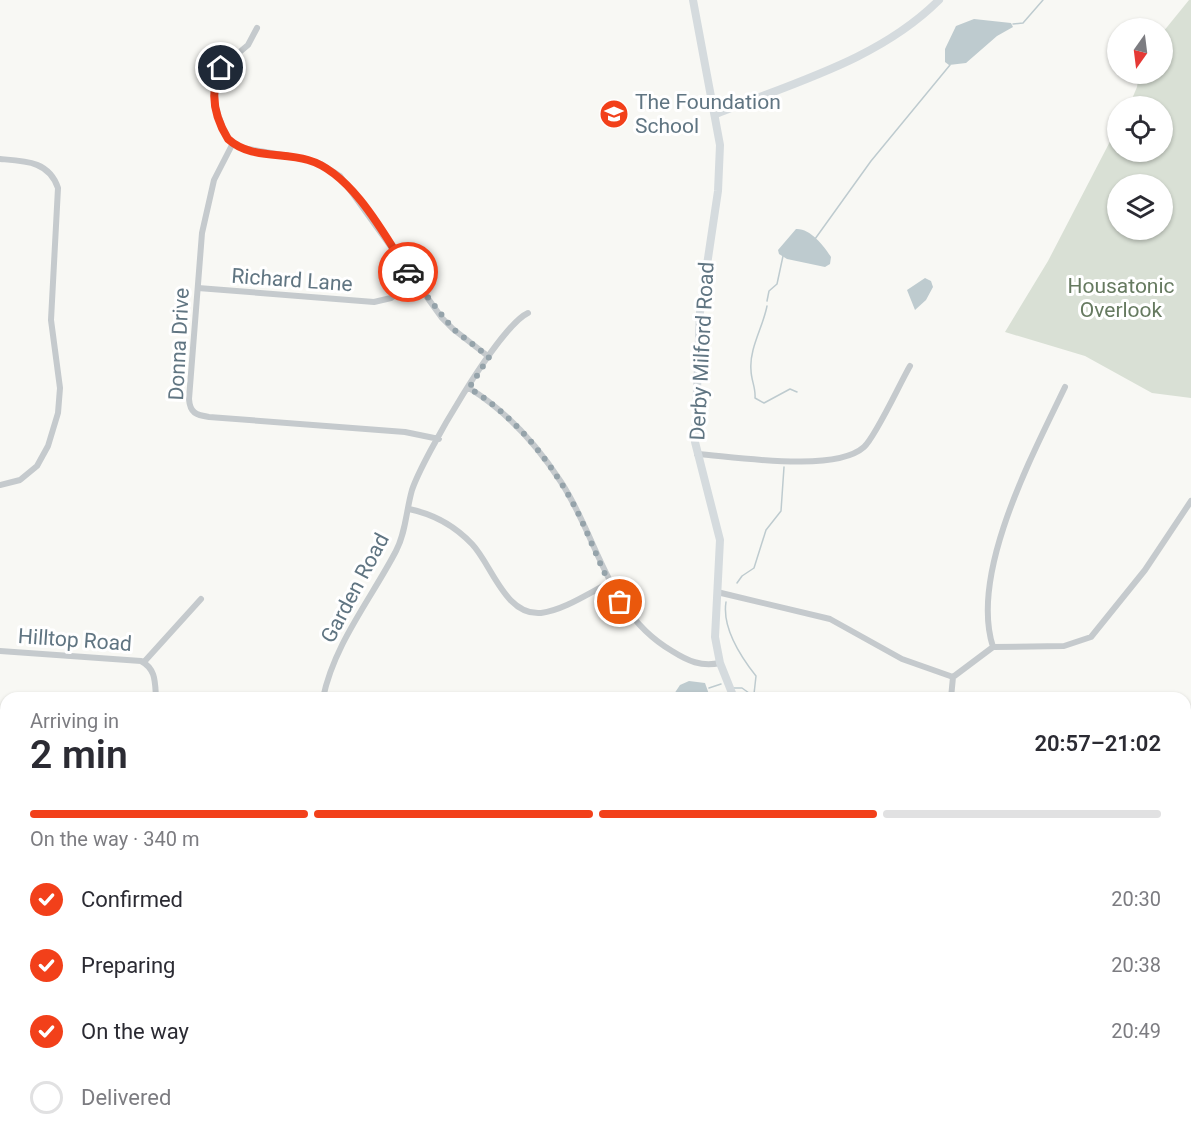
<!DOCTYPE html>
<html lang="en">
<head>
<meta charset="utf-8">
<style>
	body { margin:0; font-family:Roboto,sans-serif; background:#f2f2f3; color:#2b2b33; height:100vh; display:flex; flex-direction:column; font-size:22px; white-space:nowrap }
	* { box-sizing:border-box; margin:0 }
	p { font-size:20px; color:#7c7c81 }
	.icon { flex:none; width:33px; height:33px; fill:none; stroke:currentColor; stroke-width:2; stroke-linecap:round; stroke-linejoin:round }
	.map { position:relative; flex:1; overflow:hidden }
	.drawer { position:absolute; left:0px; top:692px; width:1191px; height:452px; display:flex; flex-direction:column; background:#fff; border-radius:18px 18px 0 0; box-shadow:0 2px 4px #0004 }
	.drawer>* { flex:none }
	.needle { width:39px; rotate:194deg }
	.buttons { position:absolute; left:1107px; top:18px; display:grid; gap:12px }
	.buttons a { display:grid; place-items:center; width:66px; height:66px; border-radius:50%; background:#fff; box-shadow:0 2px 4px #0004; font-size:30px }
	.pin { position:absolute; display:grid; place-items:center; width:51px; height:51px; color:#fff; margin:-26px; border:3px solid #fff; border-radius:50%; box-shadow:0 2px 6px #0007 }
	.courier { position:absolute; display:grid; place-items:center; width:60px; height:60px; margin:-30px; border:4px solid #f2401a; border-radius:50%; background:#fff; color:#222; box-shadow:0 2px 8px #0007 }
	.summary em { font-style:normal; font-weight:600 }
	.summary div { display:flex; flex-direction:column-reverse }
	.summary { display:flex; align-items:center; justify-content:space-between; height:102px; padding:0 30px }
	h1 { font-size:39px; font-weight:600; line-height:45px }
	.bar { display:grid; grid-template-columns:repeat(4,1fr); gap:9px 6px; align-content:center; height:72px; padding:0 30px }
	.bar i { height:8px; border-radius:4px; background:#e1e1e2 }
	.bar .current { background:#f2401a }
	.bar p { grid-column:span 4 }
	ol { padding:0 30px; list-style:none }
	li { display:flex; align-items:center; gap:18px; height:66px }
	li p { margin-inline-start:auto }
	li .icon { padding:6px; border-radius:50%; background:#f2401a; color:#fff; stroke-width:4 }
	li:last-child { color:#7c7c81 }
	li i { width:33px; height:33px; border:3px solid #e1e1e2; border-radius:50% }
	.map>svg:first-child { display:block }
	.green { fill:#d9e0d5; fill-rule:evenodd }
	.water { fill:#becbcf }
	.lines { fill:none; stroke-linecap:round; stroke-linejoin:round }
	.stream { stroke:#becbcf; stroke-width:1.5 }
	.minor { stroke:#c5cacd; stroke-width:6 }
	.secondary { stroke:#d5dbde; stroke-width:8 }
	.rail-casing { stroke:#a5adb2; stroke-width:4 }
	.rail { stroke:#fff; stroke-width:1.5; stroke-dasharray:4.5; stroke-linecap:butt }
	.done { stroke:#95a3aa; stroke-width:6; stroke-dasharray:0 10.8 }
	.route { stroke:#f2401a; stroke-width:8 }
	.labels { text-anchor:middle; dominant-baseline:central; stroke-width:6; stroke-linejoin:round; paint-order:stroke }
	.poi-label { font-size:21px; fill:#607582; stroke:#fff; text-anchor:start }
	.street-label { font-size:21px; fill:#607582; stroke:#fff }
	.park-label { font-size:21px; fill:#667a60; stroke:#fff }
</style>
</head>
<body>
<div class="map">
<svg width="1191" height="1142" viewBox="0 0 1191 1142">
	<rect width="100%" height="100%" fill="#f8f8f4"/>
	<path class="green" d="M1189 0H1191V398L1152 393 1085 356 1005 332 1048 261 1117 128 1118 152H1162V106H1129L1137 87 1139 74H1162L1163 32ZM1118 184H1162V230H1118Z
		M1000 1137H1117L1118 1142H1001Z"/>
	<path class="water" d="M974 19 1011 23 1013 27 997 36 966 63 949 65 945 62V49L956 26Z
		M796 229C810 228 824 246 831 257L830 264 825 267 787 259 779 254 778 250Z
		M925 278 931 281 933 287 926 300 915 310 907 290Z
		M689 681 705 683 710 697H672L680 685Z
		M1191 888V1142H1168L1169 1137H1185V913Z"/>
	<g class="lines">
		<path class="stream" d="M1013 24 1023 23 1043 0
			M815 239 871 161 950 65
			M767 301 769 291 777 284 783 256
			M767 306C763 327 749 349 751 370 751 380 756 388 755 398L764 403 790 389 797 392
			M737 583 742 576 754 568 766 530 781 511 784 467
			M726 602C722 627 741 657 756 676L754 694
			M709 688 721 684
			M734 688H742L756 698
			M145 1142 149 1137
			M603 1142 606 1137"/>
		<path class="minor" d="M257 28 248 45 229 61 217 76 214 103 225 134 233 143 242 148 306 159 321 164 340 176 442 318 453 329 489 357
			M233 143 214 180 202 233 189 399C190 413 196 415 209 417L405 432 439 439
			M0 159C25 161 49 161 58 188L51 320 60 388 58 413 48 446 37 466 20 480 0 485
			M198 288 374 302 391 298 414 281
			M469 388C506 411 537 445 561 482 599 540 607 613 672 651 688 661 701 667 720 663
			M697 454C737 457 835 473 864 447 876 436 900 383 910 366
			M409 509C433 514 455 526 472 544 492 565 505 616 541 613 564 610 589 593 609 583
			M717 592 830 619 902 659 953 677 993 647 1064 646 1091 637 1145 570 1191 501
			M993 647C969 573 1033 454 1065 387
			M0 651 141 661C156 669 155 682 156 698
			M144 662 201 599
			M323 698C334 644 371 599 396 551 406 532 406 511 412 490 423 457 499 326 528 313
			M951 698 953 677
			M0 812H6
			M0 984H6
			M48 1142 60 1137
			M223 1142 224 1137"/>
		<path class="secondary" d="M693 0 720 145 718 191 700 312 695 442 720 540 715 637 720 663 734 698
			M716 114C792 83 879 60 939 0
			M991 1137 992 1142"/>
		<g class="rail-casing">
			<path id="rail" d="M1185 780 1191 764
				M1138 1137 1139 1142"/>
		</g>
		<use href="#rail" class="rail"/>
	</g>
	<g class="lines">
		<path class="done" d="M408 272 453 329 489 357 469 388C516 417 552 462 577 511 592 541 602 573 620 602"/>
		<path class="route" d="M221 68C209 92 214 116 228 139 250 159 281 152 308 160 351 172 385 235 408 272"/>
	</g>
	<defs>
		<g id="school-disc" transform="scale(1.5)"><circle r="9.5" fill="#f2401a" stroke="#fff"/><path d="M0-5L7-2L0 1L-7-2ZM-4 1L0 2.5L4 1V4Q0 6-4 4Z" fill="#fff"/></g>
	</defs>
	<g fill-rule="evenodd">
		<use href="#school-disc" x="614" y="114"/>
	</g>
	<g class="labels">
		<g class="poi-label">
			<text x="635" y="102">The Foundation<tspan x="635" dy="24">School</tspan></text>
		</g>
		<g class="street-label">
			<text transform="translate(292 280) rotate(4)">Richard Lane</text>
			<text transform="translate(179 344) rotate(-87)">Donna Drive</text>
			<text transform="translate(702 351) rotate(-87)">Derby Milford Road</text>
			<text transform="translate(355 588) rotate(-62)">Garden Road</text>
			<text transform="translate(75 640) rotate(4)">Hilltop Road</text>
		</g>
		<g class="park-label">
			<text x="1121" y="286">Housatonic<tspan x="1121" dy="24">Overlook</tspan></text>
		</g>
	</g>
</svg>
<div class="buttons">
<a><svg class="needle" viewBox="-14 -14 28 28"><path d="M0-13l5 13h-10z" fill="#e53935"/><path d="M0 13l5-13h-10z" fill="#7c7c81"/></svg></a>
<a><svg class="icon" aria-label="locate" viewBox="0 0 24 24"><circle cx="12" cy="12" r="6"/><path d="M12 2v4M12 18v4M2 12h4M18 12h4"/></svg></a>
<a><svg class="icon" aria-label="layers" viewBox="0 0 24 24"><path d="M12 4l9 5-9 5-9-5zM3 14l9 5 9-5"/></svg></a>
</div>
<div class="pin" style="left:620px;top:602px;background:#ea580c"><svg class="icon" aria-label="bag" viewBox="0 0 24 24"><path d="M5 8h14l-1 12H6zM9 8a3 3 0 0 1 6 0"/></svg></div>
<div class="pin" style="left:221px;top:68px;background:#1f2937"><svg class="icon" aria-label="home" viewBox="0 0 24 24"><path d="M3 11l9-7 9 7M6 9v11h12V9"/></svg></div>
<div class="courier" style="left:408px;top:272px"><svg class="icon" aria-label="car" viewBox="0 0 24 24"><path d="M5 17H2v-5l4-1 3-4h7l3 4 3 1v5h-3M9 17h6M6 11h13"/><circle cx="7" cy="17" r="2"/><circle cx="17" cy="17" r="2"/></svg></div>
<section class="drawer">
<div class="summary"><div><h1>2 min</h1><p>Arriving in</p></div><em>20:57–21:02</em></div>
<div class="bar"><i class="current"></i><i class="current"></i><i class="current"></i><i></i><p>On the way · 340 m</p></div>
<ol>
<li><svg class="icon" aria-label="check" viewBox="0 0 24 24"><path d="M5 12l5 5 9-10"/></svg>Confirmed<p>20:30</p></li>
<li><svg class="icon" aria-label="check" viewBox="0 0 24 24"><path d="M5 12l5 5 9-10"/></svg>Preparing<p>20:38</p></li>
<li><svg class="icon" aria-label="check" viewBox="0 0 24 24"><path d="M5 12l5 5 9-10"/></svg>On the way<p>20:49</p></li>
<li><i></i>Delivered</li>
</ol>
</section>
</div>
</body>
</html>
